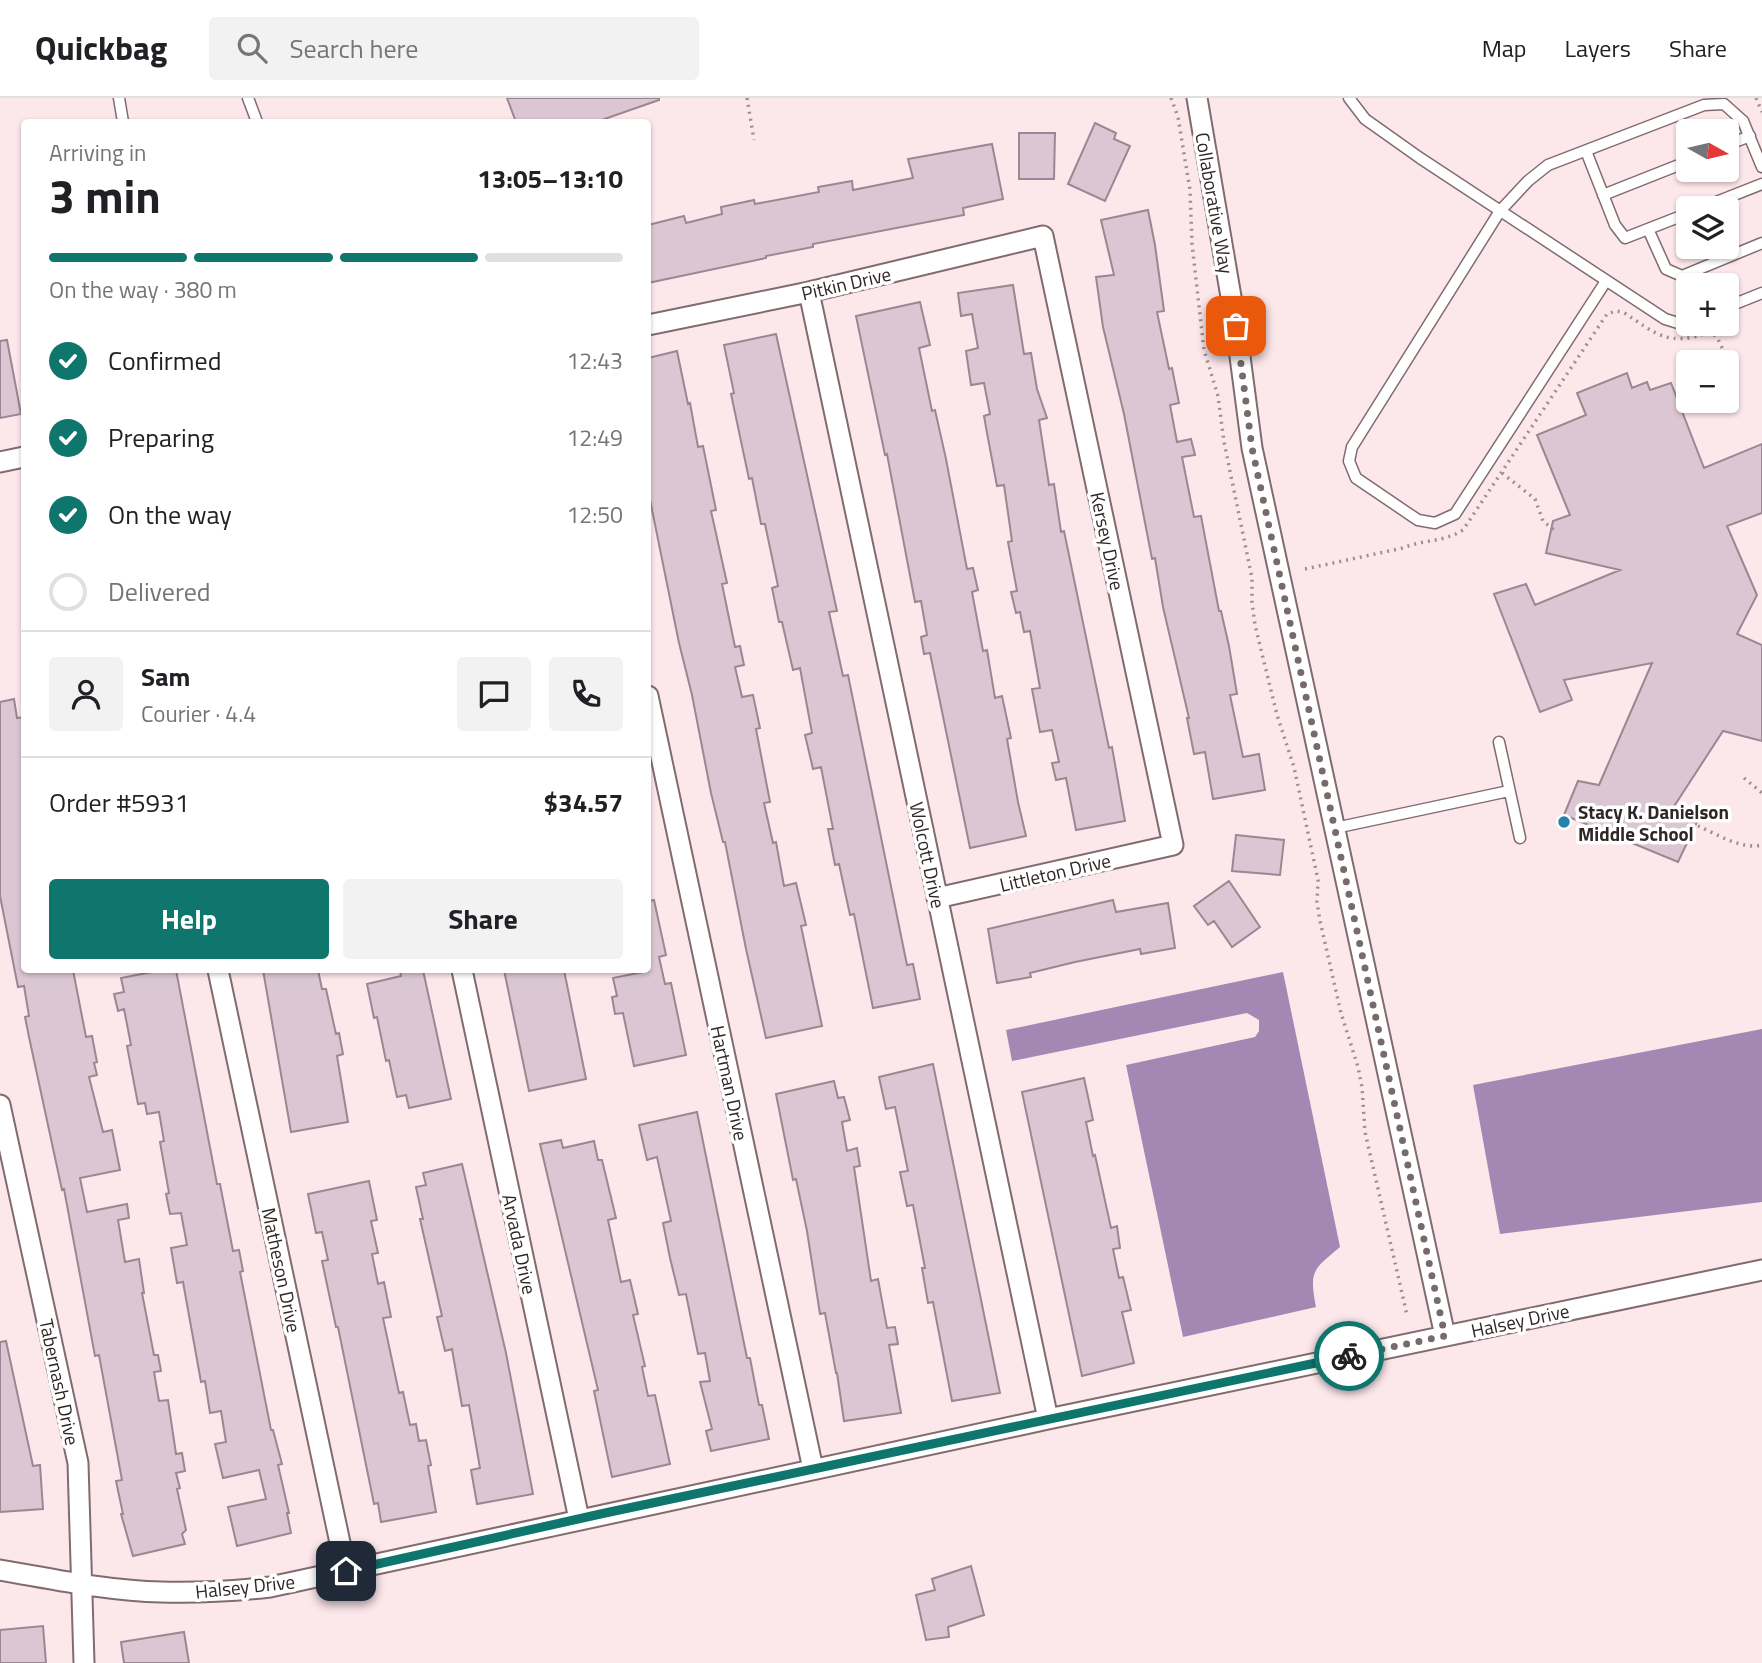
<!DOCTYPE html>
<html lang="en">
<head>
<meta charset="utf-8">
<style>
	body { margin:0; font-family:"Titillium Web",sans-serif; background:#f2f2f2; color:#202124; height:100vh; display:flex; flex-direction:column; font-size:26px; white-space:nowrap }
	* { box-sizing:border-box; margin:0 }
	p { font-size:23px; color:#757577 }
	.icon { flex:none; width:38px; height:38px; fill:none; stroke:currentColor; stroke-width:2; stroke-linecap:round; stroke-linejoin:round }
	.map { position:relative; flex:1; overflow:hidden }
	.details { position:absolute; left:21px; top:21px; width:630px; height:854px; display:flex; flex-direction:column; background:#fff; border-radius:7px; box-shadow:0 2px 5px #0004 }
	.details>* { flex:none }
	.needle { width:46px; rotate:98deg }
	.fabs { position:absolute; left:1676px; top:21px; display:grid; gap:14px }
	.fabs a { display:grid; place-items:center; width:63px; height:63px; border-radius:7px; background:#fff; box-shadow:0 2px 5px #0004; font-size:35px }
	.pin { position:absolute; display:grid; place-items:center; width:60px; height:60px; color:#fff; margin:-30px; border-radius:14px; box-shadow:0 4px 10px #0006 }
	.courier { position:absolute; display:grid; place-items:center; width:70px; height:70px; margin:-35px; border:5px solid #0f766e; border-radius:50%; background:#fff; color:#222; box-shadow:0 2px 9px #0007 }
	.head em { font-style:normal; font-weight:700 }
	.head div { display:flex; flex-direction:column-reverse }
	.head { display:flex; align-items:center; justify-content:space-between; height:119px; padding:0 28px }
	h1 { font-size:46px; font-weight:700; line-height:52px }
	.bar { display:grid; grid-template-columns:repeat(4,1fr); gap:10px 7px; align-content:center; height:84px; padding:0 28px }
	.bar i { height:9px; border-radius:5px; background:#e0e0e0 }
	.bar .current { background:#0f766e }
	.bar p { grid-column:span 4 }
	.line { display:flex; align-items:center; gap:18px; padding:0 28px; border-top:2px solid #e0e0e0 }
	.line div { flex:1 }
	.round { display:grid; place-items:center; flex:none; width:74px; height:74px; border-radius:7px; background:#f2f2f2 }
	ol { padding:0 28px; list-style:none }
	li { display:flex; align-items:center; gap:21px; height:77px }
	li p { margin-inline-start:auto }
	li .icon { padding:7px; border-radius:50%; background:#0f766e; color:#fff; stroke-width:4 }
	li:last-child { color:#757577 }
	li i { width:38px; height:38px; border:4px solid #e0e0e0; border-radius:50% }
	.cta { display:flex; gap:14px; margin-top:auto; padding:14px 28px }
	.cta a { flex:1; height:80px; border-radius:7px; background:#0f766e; color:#fff; font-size:28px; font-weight:700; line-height:80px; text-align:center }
	.cta a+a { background:#f2f2f2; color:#202124 }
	header { display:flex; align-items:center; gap:42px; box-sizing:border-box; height:98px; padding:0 35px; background:#fff; border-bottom:2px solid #e0e0e0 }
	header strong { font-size:33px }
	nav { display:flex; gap:38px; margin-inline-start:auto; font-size:24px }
	.search { width:490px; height:63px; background:#f2f2f2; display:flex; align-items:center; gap:18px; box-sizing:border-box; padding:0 24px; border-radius:7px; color:#757577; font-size:26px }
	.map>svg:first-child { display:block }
	.water { fill:#a488b3 }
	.building { fill:#dbc7d3; stroke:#9a8793; stroke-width:2 }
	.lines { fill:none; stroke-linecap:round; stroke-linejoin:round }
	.service-casing { stroke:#816b6f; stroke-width:13 }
	.minor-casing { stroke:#816b6f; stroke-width:23 }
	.path { stroke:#9d8e91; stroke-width:3.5; stroke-dasharray:2 5; stroke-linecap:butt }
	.service { stroke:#fff; stroke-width:10 }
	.minor { stroke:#fff; stroke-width:19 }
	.done { stroke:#776a6c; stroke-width:7; stroke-dasharray:0 12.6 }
	.route { stroke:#0f766e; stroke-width:9 }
	.poi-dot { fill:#2583af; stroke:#fff; stroke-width:2.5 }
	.labels { text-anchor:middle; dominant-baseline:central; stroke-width:7; stroke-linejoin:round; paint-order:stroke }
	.street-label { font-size:19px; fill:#2f2627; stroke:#fff }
	.poi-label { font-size:19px; font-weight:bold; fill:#2f2627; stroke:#fff; text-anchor:start }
</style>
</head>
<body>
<header>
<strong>Quickbag</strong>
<div class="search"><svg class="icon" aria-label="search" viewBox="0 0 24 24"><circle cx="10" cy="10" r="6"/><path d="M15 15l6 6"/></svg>Search here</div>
<nav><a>Map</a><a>Layers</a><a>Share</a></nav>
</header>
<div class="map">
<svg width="1762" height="1565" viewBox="0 0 1762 1565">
	<rect width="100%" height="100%" fill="#fce7eb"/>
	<path class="water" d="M1283 874 1340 1149C1313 1172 1309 1172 1316 1209L1183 1239 1126 967 1255 939 1259 933V922L1247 915 1012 963 1006 932Z
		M1762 931V1104L1500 1136 1473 987Z"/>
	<path class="building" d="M507 0H659V2L596 24H516Z
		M1095 25 1116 35 1114 41 1130 48 1105 103 1068 86Z
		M1019 35H1055L1054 81H1019Z
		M992 46 1003 101 963 110 964 117 813 146V149L766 158V160L648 185V127L684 118 686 125 722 116 721 109 754 102 755 106 819 94 818 89 852 83 853 92 913 80 908 61Z
		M1148 112 1155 147 1164 213 1157 214 1169 271 1172 270 1179 305 1170 307 1177 344 1191 341 1195 357 1182 359 1194 419 1201 418 1219 513H1221L1229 548 1237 596 1230 597 1243 659 1259 656 1265 692 1213 701 1205 654 1194 656 1187 620H1189L1163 509 1155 460 1152 461 1124 316 1103 229 1096 179 1114 177 1101 122Z
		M1013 187 1024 256 1031 255 1037 291 1047 320 1039 322 1049 387 1054 386 1061 434 1064 433 1109 650 1112 649 1125 723 1076 732 1066 680 1056 682 1052 665 1059 664 1052 632 1040 634 1032 591 1040 590 1030 533 1024 534 1020 514 1016 515 1011 494 1017 493 1008 444 1012 443 1004 387 997 388 987 335 984 318 990 316 984 285 971 287 966 253 978 250 972 216 961 218 958 195Z
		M920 204 930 247 919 250 932 313 935 312 946 361 967 471 973 470 978 492 972 494 983 553 987 552 995 600 1002 598 1011 640 1007 641 1018 704 1026 738 970 750 930 555 924 556 921 539 927 537 921 503 915 504 887 356 885 357 856 218Z
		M776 236 837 513 829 514 843 578 848 577 907 867 913 866 920 901 873 910 854 816 850 817 839 766 835 767 828 731H833L821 669 813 671 805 637 812 635 800 570 793 572 782 524H779L772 490 778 488 765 426H761L752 380 749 381 731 296 734 295 724 247Z
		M7 242 21 316 0 320V243Z
		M677 253 688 306 690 305 698 349 703 348 716 412 711 413 727 485 722 486 735 549 740 548 744 567 735 569 742 599 753 597 760 630 756 631 770 704 764 705 773 745 776 744 784 788 796 785 806 827 801 828 822 928 766 940 746 851 725 744H723L711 695 692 597 679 545 648 392V260Z
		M1627 275 1632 290 1647 284 1650 292 1671 285 1704 370 1762 346V415L1727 428 1757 497 1737 536 1762 547V643L1723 633 1671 713 1697 724 1678 764 1564 717 1578 683 1599 687 1652 565 1564 582 1572 602 1540 614 1494 496 1526 486 1535 507 1620 472 1546 455 1553 423 1570 417 1537 337 1586 317 1577 295Z
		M14 601 17 620 24 619V872H73L86 939 92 938 97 964 94 965 97 977 89 979 103 1034 112 1032 120 1072 80 1080 87 1114 127 1106 129 1120 118 1122 125 1164 139 1161 144 1195H142L154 1257H158L161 1273 154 1274 159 1303 168 1302 176 1356 182 1355 185 1373 176 1375 180 1390 177 1391 186 1432 182 1436 185 1446 133 1458 121 1416H123L116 1383 122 1382 99 1257 95 1258 64 1091 62 1092 29 939 25 919 29 918 24 888 18 889 0 798V604Z
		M1236 737 1284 742 1280 777 1232 773Z
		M1229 783 1260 829 1232 849 1214 823 1208 827 1194 808Z
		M654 802 666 857 659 859 665 886 671 885 686 957 634 968 623 915 615 916 612 899 617 898 613 880 648 873V803Z
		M1113 802 1116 814 1168 805 1175 850 1141 856 1140 851 1075 864 1030 875 1031 879 997 885 988 831Z
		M162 872H176L217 1086H220L233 1153 239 1152 243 1173 240 1174 271 1332H273L282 1366 278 1367 289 1415H287L291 1435 237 1448 228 1409 266 1401 259 1372 223 1380 215 1346 226 1344 221 1313 210 1315 205 1283 201 1284 183 1184 177 1185 171 1150 187 1147 181 1115 170 1116 166 1096 169 1095 160 1044 164 1043 159 1014 147 1016 145 1005 138 1006 127 948 131 947 124 911 118 913 114 896 124 894 121 880Z
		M263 872H318L322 891H326L336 936 339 935 343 956 337 958 348 1024 291 1034Z
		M400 872H423L451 1001 409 1010 406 997 397 999 389 962 386 963 377 919 374 920 367 886 401 878Z
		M504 872H564L586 981 529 993Z
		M933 966 1000 1295 952 1303 933 1204 928 1205 922 1170H925L913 1107 907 1108 900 1074 908 1073 895 1009 886 1011 879 979Z
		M1084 980 1093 1022 1086 1024 1093 1058 1095 1057 1111 1130 1117 1128 1120 1150 1113 1151 1119 1180 1123 1179 1131 1212 1122 1214 1134 1265 1082 1278 1022 994Z
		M834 983 838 1000 844 999 850 1022 842 1024 847 1053 857 1050 860 1068 854 1069 871 1183 878 1181 887 1230 895 1229 898 1246 889 1247 901 1315 844 1323 837 1275H836L825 1215 820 1216 807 1133 796 1081 793 1082 776 996Z
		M697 1014 747 1260H750L759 1307H762L769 1341 711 1353 706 1333 712 1331 700 1284 710 1283 705 1255 698 1256 686 1196 679 1197 670 1160 663 1125 671 1123 657 1059 647 1062 639 1027Z
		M561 1042 563 1050 594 1043 598 1062H602L616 1120 608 1122 621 1184 630 1182 638 1216 633 1217 645 1268 642 1269 648 1298 655 1297 670 1366 612 1379 594 1293 598 1292 540 1046Z
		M462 1066 506 1255 533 1396 477 1406 471 1372 480 1370 469 1307 462 1308 452 1251 445 1253 437 1219 442 1218 420 1121H423L416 1089 426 1087 423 1075Z
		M369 1083 377 1122 371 1123 378 1155 372 1156 378 1186 384 1184 391 1219 383 1220 399 1295 403 1294 410 1327 416 1326 419 1343 426 1342 431 1367 428 1368 436 1414 381 1424 378 1405 374 1406 338 1229H336L322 1163 328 1162 322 1134 316 1135 308 1096Z
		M6 1243 33 1368 40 1367 43 1411 0 1414V1244Z
		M971 1468 984 1517 948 1529 949 1539 926 1542 916 1497 935 1492 932 1481Z
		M43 1528 46 1565H0V1532Z
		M184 1534 189 1565H124L121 1544Z"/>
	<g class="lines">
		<g class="service-casing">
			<path id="service" d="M119 0 123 24
				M248 0 257 24
				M1349 0 1365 21 1420 60 1665 221 1678 225 1689 223
				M1727 47 1750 38
				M1586 53 1615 127 1625 140 1648 131 1666 171 1682 178 1762 145
				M1603 97 1689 63
				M1701 110 1762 86
				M1648 131 1689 115
				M1606 183 1455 416 1435 425 1418 422 1412 418 1356 380 1349 363 1352 349 1500 113 1528 83 1548 67 1704 7 1724 6 1743 23 1762 69
				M1727 209 1762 195
				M1499 644 1520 740
				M1335 730 1509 693"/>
		</g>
		<g class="minor-casing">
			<path id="minor" d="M1197 0 1236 228 1252 350 1445 1238
				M809 194 1048 1321
				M648 227 809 194 1043 138 1173 747 937 800
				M0 364 24 359
				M648 598 813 1371
				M218 872 346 1473
				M462 872 579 1421
				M0 1007 78 1365 84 1565
				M0 1472C53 1481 108 1493 161 1494 197 1495 234 1493 270 1489L1048 1321 1762 1172"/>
		</g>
		<path class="path" d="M747 0 754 42
			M1171 0 1178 19 1190 92 1192 146 1204 252 1218 298 1224 344 1252 480V504L1255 527 1277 617 1294 669 1318 782 1317 804 1320 823 1341 915 1358 969 1362 989 1365 1034 1407 1217
			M1756 0 1762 14
			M1714 234 1738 223
			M1502 375 1535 401 1543 423 1555 433
			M1305 471 1403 450C1424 441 1442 445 1463 432L1607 216 1616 213 1623 214C1658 237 1668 249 1710 234L1717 239 1726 258
			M1744 680 1762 695
			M1698 728C1717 736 1741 752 1762 747"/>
		<use href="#service" class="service"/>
		<use href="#minor" class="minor"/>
	</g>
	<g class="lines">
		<path class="done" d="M1236 228 1252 350 1445 1238 1349 1258"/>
		<path class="route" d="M346 1473 605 1415 1349 1258"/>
	</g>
	<circle class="poi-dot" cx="1564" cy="724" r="7"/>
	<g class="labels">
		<g class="street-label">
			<text transform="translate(1215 105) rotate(80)">Collaborative Way</text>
			<text transform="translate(846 185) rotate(-13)">Pitkin Drive</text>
			<text transform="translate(1108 443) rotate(78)">Kersey Drive</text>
			<text transform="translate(928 757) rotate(78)">Wolcott Drive</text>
			<text transform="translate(1055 774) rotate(-13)">Littleton Drive</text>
			<text transform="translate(730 985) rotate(78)">Hartman Drive</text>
			<text transform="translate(520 1146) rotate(78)">Arvada Drive</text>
			<text transform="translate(282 1172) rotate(78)">Matheson Drive</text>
			<text transform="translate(1520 1222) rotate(-12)">Halsey Drive</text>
			<text transform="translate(60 1284) rotate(78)">Tabernash Drive</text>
			<text transform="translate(245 1488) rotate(-6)">Halsey Drive</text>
		</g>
		<g class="poi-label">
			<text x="1578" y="713">Stacy K. Danielson<tspan x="1578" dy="22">Middle School</tspan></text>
		</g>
	</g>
</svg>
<div class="fabs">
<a><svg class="needle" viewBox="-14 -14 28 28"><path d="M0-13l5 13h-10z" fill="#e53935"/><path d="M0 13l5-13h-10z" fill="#757577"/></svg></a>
<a><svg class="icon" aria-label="layers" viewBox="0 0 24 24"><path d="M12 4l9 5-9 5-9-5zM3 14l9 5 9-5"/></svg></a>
<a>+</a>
<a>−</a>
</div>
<div class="pin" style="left:1236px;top:228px;background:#ea580c"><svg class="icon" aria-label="bag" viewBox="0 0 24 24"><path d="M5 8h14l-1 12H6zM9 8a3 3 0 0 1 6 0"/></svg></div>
<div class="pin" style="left:346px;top:1473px;background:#1f2937"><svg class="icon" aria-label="home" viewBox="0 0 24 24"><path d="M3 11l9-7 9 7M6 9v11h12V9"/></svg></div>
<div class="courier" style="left:1349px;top:1258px"><svg class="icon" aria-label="bike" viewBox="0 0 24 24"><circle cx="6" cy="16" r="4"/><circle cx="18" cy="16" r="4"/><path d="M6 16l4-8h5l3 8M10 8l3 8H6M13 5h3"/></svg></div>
<section class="details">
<div class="head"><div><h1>3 min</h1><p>Arriving in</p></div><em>13:05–13:10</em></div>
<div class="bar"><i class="current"></i><i class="current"></i><i class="current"></i><i></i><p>On the way · 380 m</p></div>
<ol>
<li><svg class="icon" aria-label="check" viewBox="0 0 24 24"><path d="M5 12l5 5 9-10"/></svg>Confirmed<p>12:43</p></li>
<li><svg class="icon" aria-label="check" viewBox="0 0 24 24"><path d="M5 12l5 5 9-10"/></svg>Preparing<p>12:49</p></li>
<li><svg class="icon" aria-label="check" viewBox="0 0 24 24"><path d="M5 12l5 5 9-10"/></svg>On the way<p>12:50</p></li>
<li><i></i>Delivered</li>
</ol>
<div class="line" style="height:126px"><a class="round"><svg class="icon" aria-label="person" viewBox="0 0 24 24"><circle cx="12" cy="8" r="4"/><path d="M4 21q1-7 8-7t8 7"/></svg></a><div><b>Sam</b><p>Courier · 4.4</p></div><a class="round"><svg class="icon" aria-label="chat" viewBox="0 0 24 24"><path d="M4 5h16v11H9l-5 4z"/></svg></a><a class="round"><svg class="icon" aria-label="phone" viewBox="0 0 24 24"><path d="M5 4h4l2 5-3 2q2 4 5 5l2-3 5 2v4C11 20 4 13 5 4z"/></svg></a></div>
<div class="line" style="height:91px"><div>Order #5931</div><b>$34.57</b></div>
<div class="cta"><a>Help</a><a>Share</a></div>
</section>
</div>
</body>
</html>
